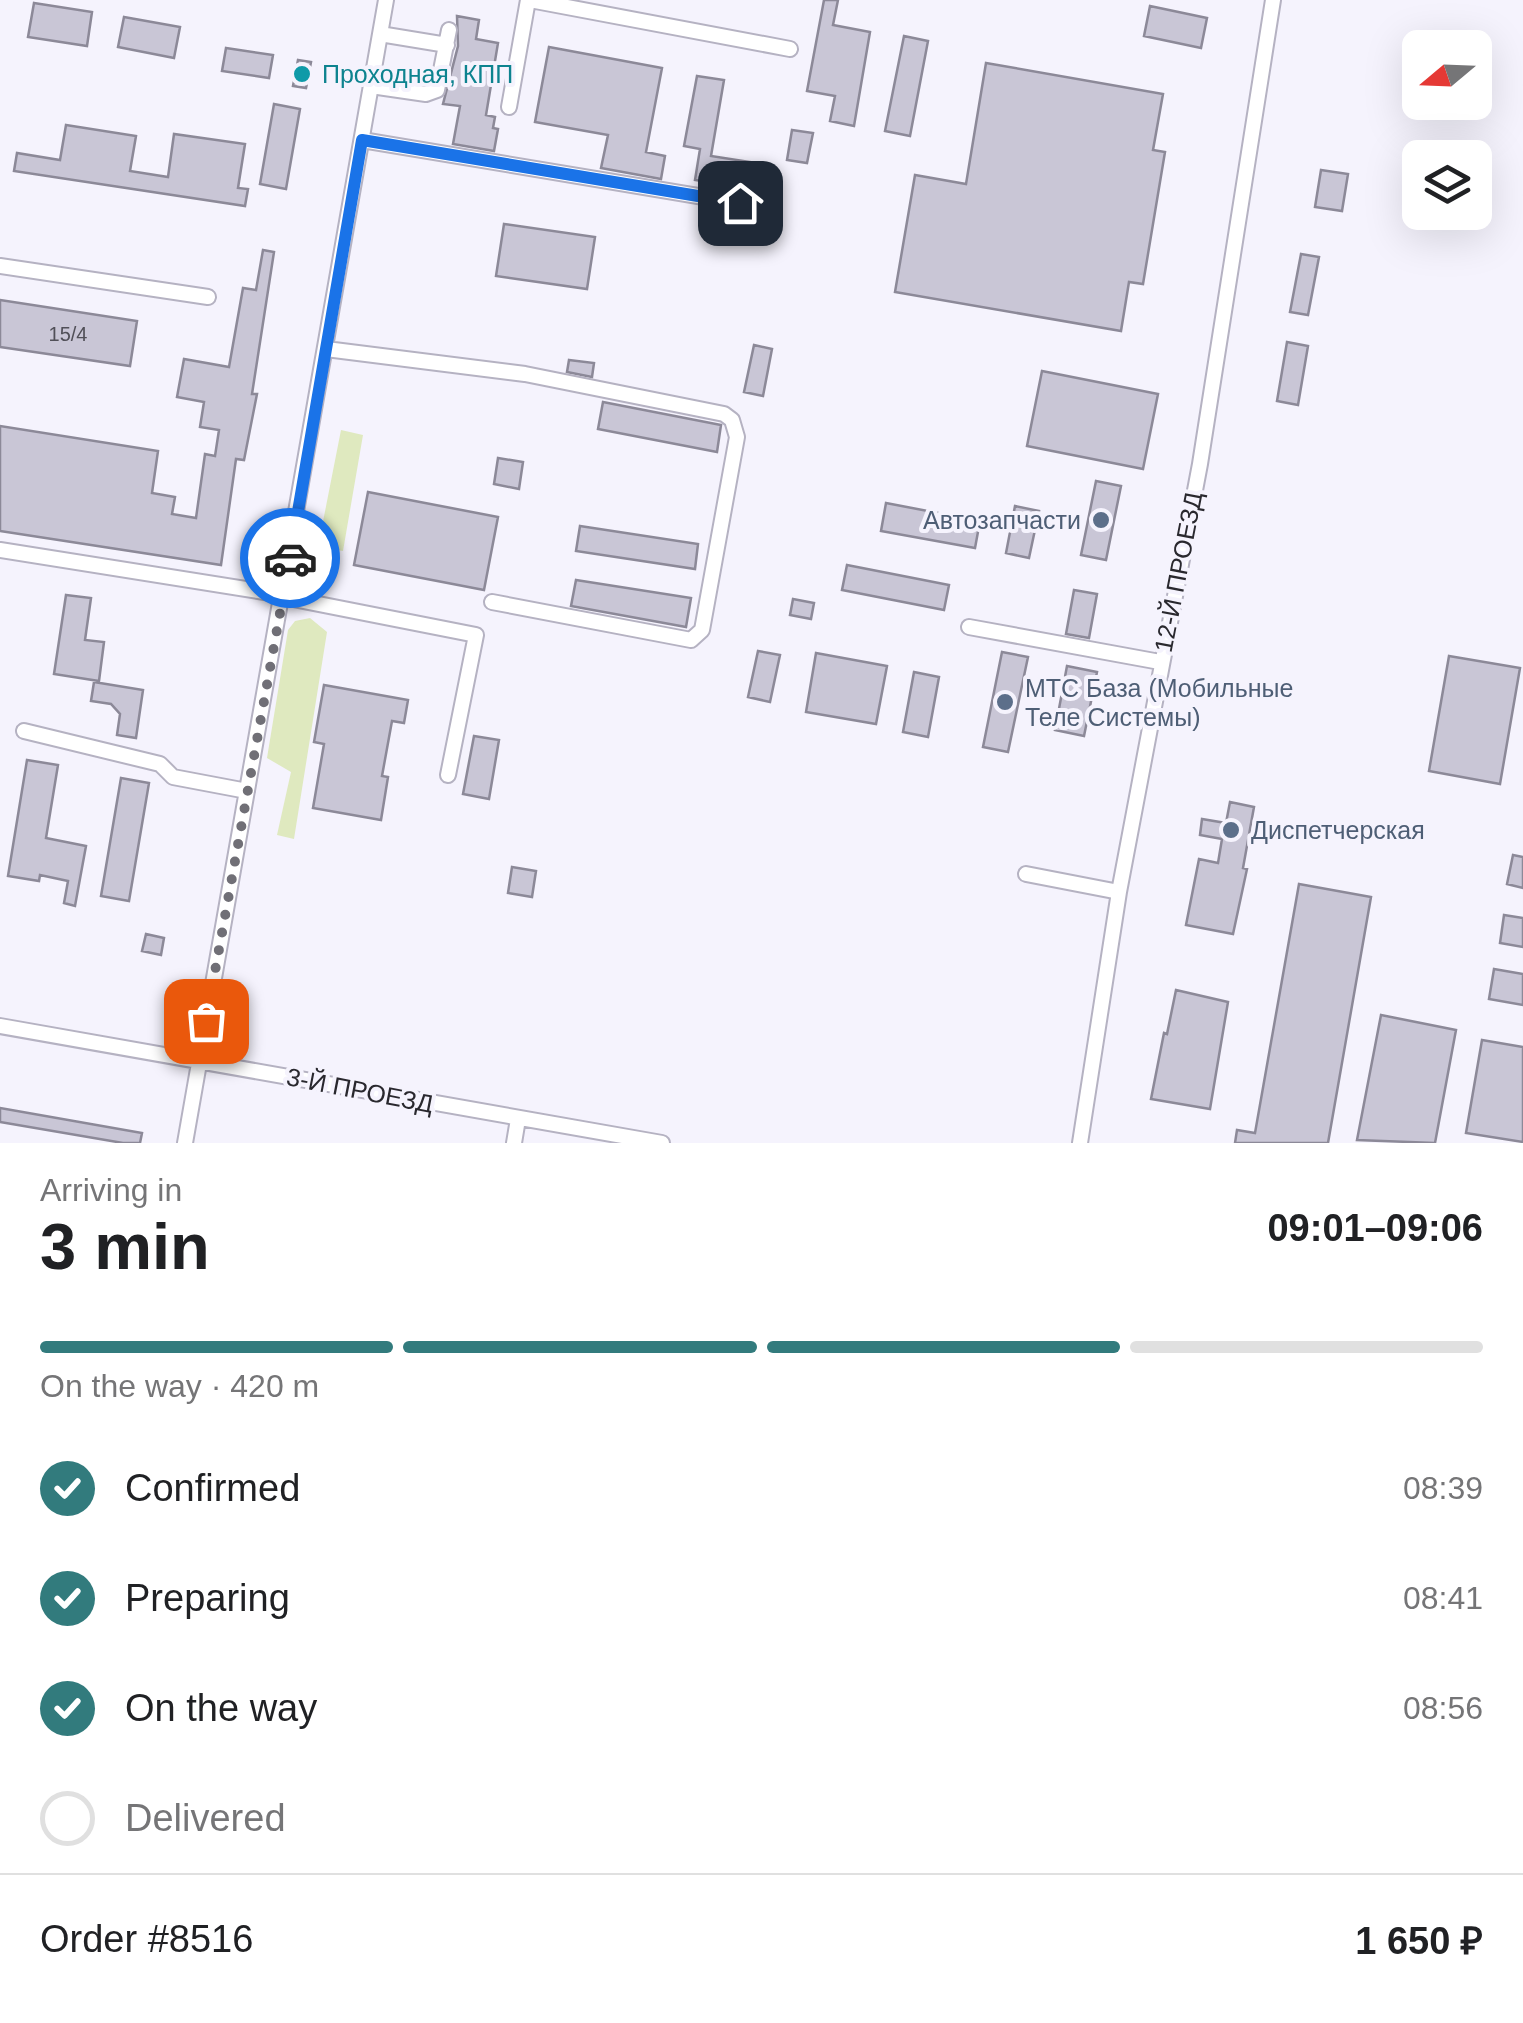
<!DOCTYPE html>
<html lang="en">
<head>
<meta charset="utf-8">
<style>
	body { margin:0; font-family:Helvetica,sans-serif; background:#f2f2f2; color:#202124; height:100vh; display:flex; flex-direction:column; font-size:38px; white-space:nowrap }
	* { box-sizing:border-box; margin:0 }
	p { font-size:32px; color:#757577 }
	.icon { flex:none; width:55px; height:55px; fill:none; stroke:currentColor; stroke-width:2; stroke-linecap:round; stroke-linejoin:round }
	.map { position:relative; height:1143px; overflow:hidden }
	.panel { display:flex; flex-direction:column; background:#fff; flex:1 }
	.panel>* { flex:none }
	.needle { width:65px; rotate:251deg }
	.buttons { position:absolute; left:1402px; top:30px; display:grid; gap:20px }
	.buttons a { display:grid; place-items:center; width:90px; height:90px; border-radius:15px; background:#fff; box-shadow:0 10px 40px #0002; font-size:50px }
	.pin { position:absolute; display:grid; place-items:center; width:85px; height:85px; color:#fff; margin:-42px; border-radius:20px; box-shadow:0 5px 15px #0006 }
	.courier { position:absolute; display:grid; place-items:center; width:100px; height:100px; margin:-50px; border:8px solid #1a73e8; border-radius:50%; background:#fff; color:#222; box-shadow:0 2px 12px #0007 }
	.overview em { font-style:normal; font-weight:600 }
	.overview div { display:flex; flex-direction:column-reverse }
	.overview { display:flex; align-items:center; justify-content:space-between; height:170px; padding:0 40px }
	h1 { font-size:65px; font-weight:600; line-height:75px }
	.bar { display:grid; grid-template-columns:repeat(4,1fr); gap:15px 10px; align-content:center; height:120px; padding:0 40px }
	.bar i { height:12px; border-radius:8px; background:#e0e0e0 }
	.bar .current { background:#327b7d }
	.bar p { grid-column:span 4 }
	.line { display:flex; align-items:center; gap:25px; padding:0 40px; border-top:2px solid #e0e0e0 }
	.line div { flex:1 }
	ol { padding:0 40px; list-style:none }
	li { display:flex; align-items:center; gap:30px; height:110px }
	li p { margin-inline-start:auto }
	li .icon { padding:10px; border-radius:50%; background:#327b7d; color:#fff; stroke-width:4 }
	li:last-child { color:#757577 }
	li i { width:55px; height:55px; border:5px solid #e0e0e0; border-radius:50% }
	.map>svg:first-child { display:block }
	.green { fill:#dfe9bf }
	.building { fill:#c9c6d6; stroke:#8c8998; stroke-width:2.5 }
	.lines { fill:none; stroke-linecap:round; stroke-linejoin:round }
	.minor-casing { stroke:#b5b2c2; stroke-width:18 }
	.minor { stroke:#fff; stroke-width:14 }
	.done { stroke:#706f76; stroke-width:10; stroke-dasharray:0 18 }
	.route { stroke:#1a73e8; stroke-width:12 }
	.culture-dot { fill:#0f9aa8; stroke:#f5f3fd; stroke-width:4 }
	.service-dot { fill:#5c6f8a; stroke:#f5f3fd; stroke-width:4 }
	.labels { text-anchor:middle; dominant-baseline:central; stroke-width:8; stroke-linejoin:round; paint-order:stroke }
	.number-label { font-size:20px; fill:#515058 }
	.culture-label { font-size:25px; fill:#0d838f; stroke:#f5f3fd; text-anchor:start }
	.service-label { font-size:25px; fill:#4e5e75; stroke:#f5f3fd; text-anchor:start }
	.street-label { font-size:25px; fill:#29282e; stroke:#f5f3fd }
</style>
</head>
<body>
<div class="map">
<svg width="1523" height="1143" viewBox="0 0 1523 1143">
	<rect width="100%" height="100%" fill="#f5f3fd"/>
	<path class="green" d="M341 430 363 435 343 551 318 547Z
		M310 618 327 632 294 839 277 835 291 772 267 758 288 630 295 621Z"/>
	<path class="building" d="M824 0H838L833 25 870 32 854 126 830 121 835 96 807 91Z
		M34 3 92 12 87 46 28 37Z
		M1150 6 1207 18 1201 48 1144 36Z
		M457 16 479 20 476 39 498 43 486 115 495 117 493 128 498 129 494 151 453 144 460 106 443 104 458 46Z
		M124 17 180 27 174 58 118 47Z
		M904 36 928 41 910 136 885 131Z
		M549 47 662 68 646 152 665 156 661 179 601 168 608 135 535 122Z
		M226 48 273 55 269 78 222 71Z
		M298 60 311 62 306 88 293 86Z
		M986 63 1163 94 1153 150 1165 152 1143 284 1129 282 1121 331 895 292 915 175 966 184Z
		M697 76 724 80 711 156 750 162 747 188 695 180 700 149 684 146Z
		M274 104 300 109 286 189 260 184Z
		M66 125 136 136 130 171 168 177 174 134 245 144 238 188 248 189 245 206 14 171 17 153 60 160Z
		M792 130 813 133 807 163 787 160Z
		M1321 170 1348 174 1342 211 1315 207Z
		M504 224 595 237 587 289 496 276Z
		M263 250 274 252 252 394H257L244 460 236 459 221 565 0 531V426L158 451 152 493 175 497 172 514 196 518 205 454 215 456 219 430 200 427 204 402 177 397 184 359 229 367 243 288 256 290Z
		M1301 254 1319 257 1308 315 1290 312Z
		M0 300 137 321 130 366 0 347Z
		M1287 342 1308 346 1298 405 1277 401Z
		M754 345 772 349 763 396 744 392Z
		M569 360 594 363 592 377 567 372Z
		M1042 371 1158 394 1143 469 1027 446Z
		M603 402 721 425 717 452 598 429Z
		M498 458 523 462 519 489 494 484Z
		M1096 481 1121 486 1106 560 1081 555Z
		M368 492 498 517 484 590 354 565Z
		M886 503 980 521 975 548 881 531Z
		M1015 506 1039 511 1029 558 1006 553Z
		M580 526 698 544 695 569 576 551Z
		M847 565 949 585 944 610 842 590Z
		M576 580 691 598 686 627 571 606Z
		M1074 590 1097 594 1089 638 1066 634Z
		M66 595 91 598 85 640 104 642 99 681 54 674Z
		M793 599 814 603 811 619 790 615Z
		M758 651 780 655 770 702 748 697Z
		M1002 652 1028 657 1008 752 983 747Z
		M816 653 887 666 876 724 806 712Z
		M1449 656 1520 668 1500 784 1429 771Z
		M1067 666 1097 672 1084 736 1055 730Z
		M914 672 939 677 928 737 903 732Z
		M94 682 143 690 136 738 117 735 120 714 111 704 91 701Z
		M324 685 408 700 404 723 392 721 382 776 388 777 381 820 313 808 324 744 314 742Z
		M474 736 499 740 489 799 463 794Z
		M27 760 58 765 46 838 86 846 75 906 64 903 68 881 40 875 39 881 8 876Z
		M121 778 149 783 129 901 101 896Z
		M1230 802 1254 807 1243 868 1247 869 1233 934 1186 925 1199 859 1218 863 1222 839 1200 835 1202 819 1226 823Z
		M1513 855 1523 857V888L1507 884Z
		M512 867 536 871 532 897 508 893Z
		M1299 884 1371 897 1328 1143H1235L1237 1130 1255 1133Z
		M1504 915 1523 918V947L1500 943Z
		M146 934 164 938 161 955 142 951Z
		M1494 969 1523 974V1005L1489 999Z
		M1176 990 1228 1002 1210 1109 1151 1099 1164 1033 1167 1034Z
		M1381 1015 1456 1030 1435 1143 1357 1140Z
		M1482 1040 1523 1047V1142L1466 1133Z
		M0 1108 142 1133 140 1143H123L0 1122Z"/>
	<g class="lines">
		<g class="minor-casing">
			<path id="minor" d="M530 0 790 49
				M380 34 447 45
				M371 86 426 94 437 90 449 30
				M509 107 528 0
				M362 140 740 203
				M0 266 208 297
				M326 349 525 374 724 414 732 420 737 437 702 630 691 640 492 602
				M0 550 283 595
				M283 597 476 635 448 775
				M969 627 1160 662
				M24 731 160 764 173 777 247 791
				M1026 874 1119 892
				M0 1026 662 1143
				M185 1143 386 0
				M514 1143 518 1119
				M1080 1143 1119 892 1200 464 1273 0"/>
		</g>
		<use href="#minor" class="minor"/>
	</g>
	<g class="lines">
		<path class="done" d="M206 1021 290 558"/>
		<path class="route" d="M290 558 362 140 740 203"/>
	</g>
	<circle class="culture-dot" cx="302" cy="74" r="10"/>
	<g class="service-dot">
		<circle cx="1101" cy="520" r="10"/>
		<circle cx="1005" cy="702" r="10"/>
		<circle cx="1231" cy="830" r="10"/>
	</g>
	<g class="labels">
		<g class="number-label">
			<text x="68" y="334">15/4</text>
		</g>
		<g class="culture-label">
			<text x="322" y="74">Проходная, КПП</text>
		</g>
		<g class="service-label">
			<text x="1081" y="520" text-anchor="end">Автозапчасти</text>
			<text x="1025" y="688">МТС База (Мобильные<tspan x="1025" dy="29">Теле Системы)</tspan></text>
			<text x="1251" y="830">Диспетчерская</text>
		</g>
		<g class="street-label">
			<text transform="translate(1178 572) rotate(-79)">12-Й ПРОЕЗД</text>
			<text transform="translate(360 1090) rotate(11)">3-Й ПРОЕЗД</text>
		</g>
	</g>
</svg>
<div class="buttons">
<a><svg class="needle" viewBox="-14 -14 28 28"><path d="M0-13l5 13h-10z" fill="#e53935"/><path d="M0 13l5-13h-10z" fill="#757577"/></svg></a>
<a><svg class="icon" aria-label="layers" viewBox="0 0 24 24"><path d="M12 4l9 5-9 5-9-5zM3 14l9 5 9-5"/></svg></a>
</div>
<div class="pin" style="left:206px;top:1021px;background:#ea580c"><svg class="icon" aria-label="bag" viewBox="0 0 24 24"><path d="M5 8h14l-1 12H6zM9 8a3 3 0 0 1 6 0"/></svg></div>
<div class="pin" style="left:740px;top:203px;background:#1f2937"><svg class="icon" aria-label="home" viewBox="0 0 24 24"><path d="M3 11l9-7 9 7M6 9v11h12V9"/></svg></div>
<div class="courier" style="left:290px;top:558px"><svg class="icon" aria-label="car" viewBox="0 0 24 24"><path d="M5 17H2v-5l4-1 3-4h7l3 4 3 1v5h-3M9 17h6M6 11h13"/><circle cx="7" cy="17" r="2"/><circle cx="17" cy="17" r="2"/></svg></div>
</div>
<section class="panel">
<div class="overview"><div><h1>3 min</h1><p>Arriving in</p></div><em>09:01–09:06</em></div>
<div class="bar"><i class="current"></i><i class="current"></i><i class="current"></i><i></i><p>On the way · 420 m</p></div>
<ol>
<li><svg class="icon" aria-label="check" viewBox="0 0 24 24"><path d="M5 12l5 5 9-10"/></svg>Confirmed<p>08:39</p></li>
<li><svg class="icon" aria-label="check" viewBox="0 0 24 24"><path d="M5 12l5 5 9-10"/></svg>Preparing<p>08:41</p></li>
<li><svg class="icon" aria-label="check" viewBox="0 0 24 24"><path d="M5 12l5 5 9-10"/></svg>On the way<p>08:56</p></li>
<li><i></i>Delivered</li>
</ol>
<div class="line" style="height:130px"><div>Order #8516</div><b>1 650 ₽</b></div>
</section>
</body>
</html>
